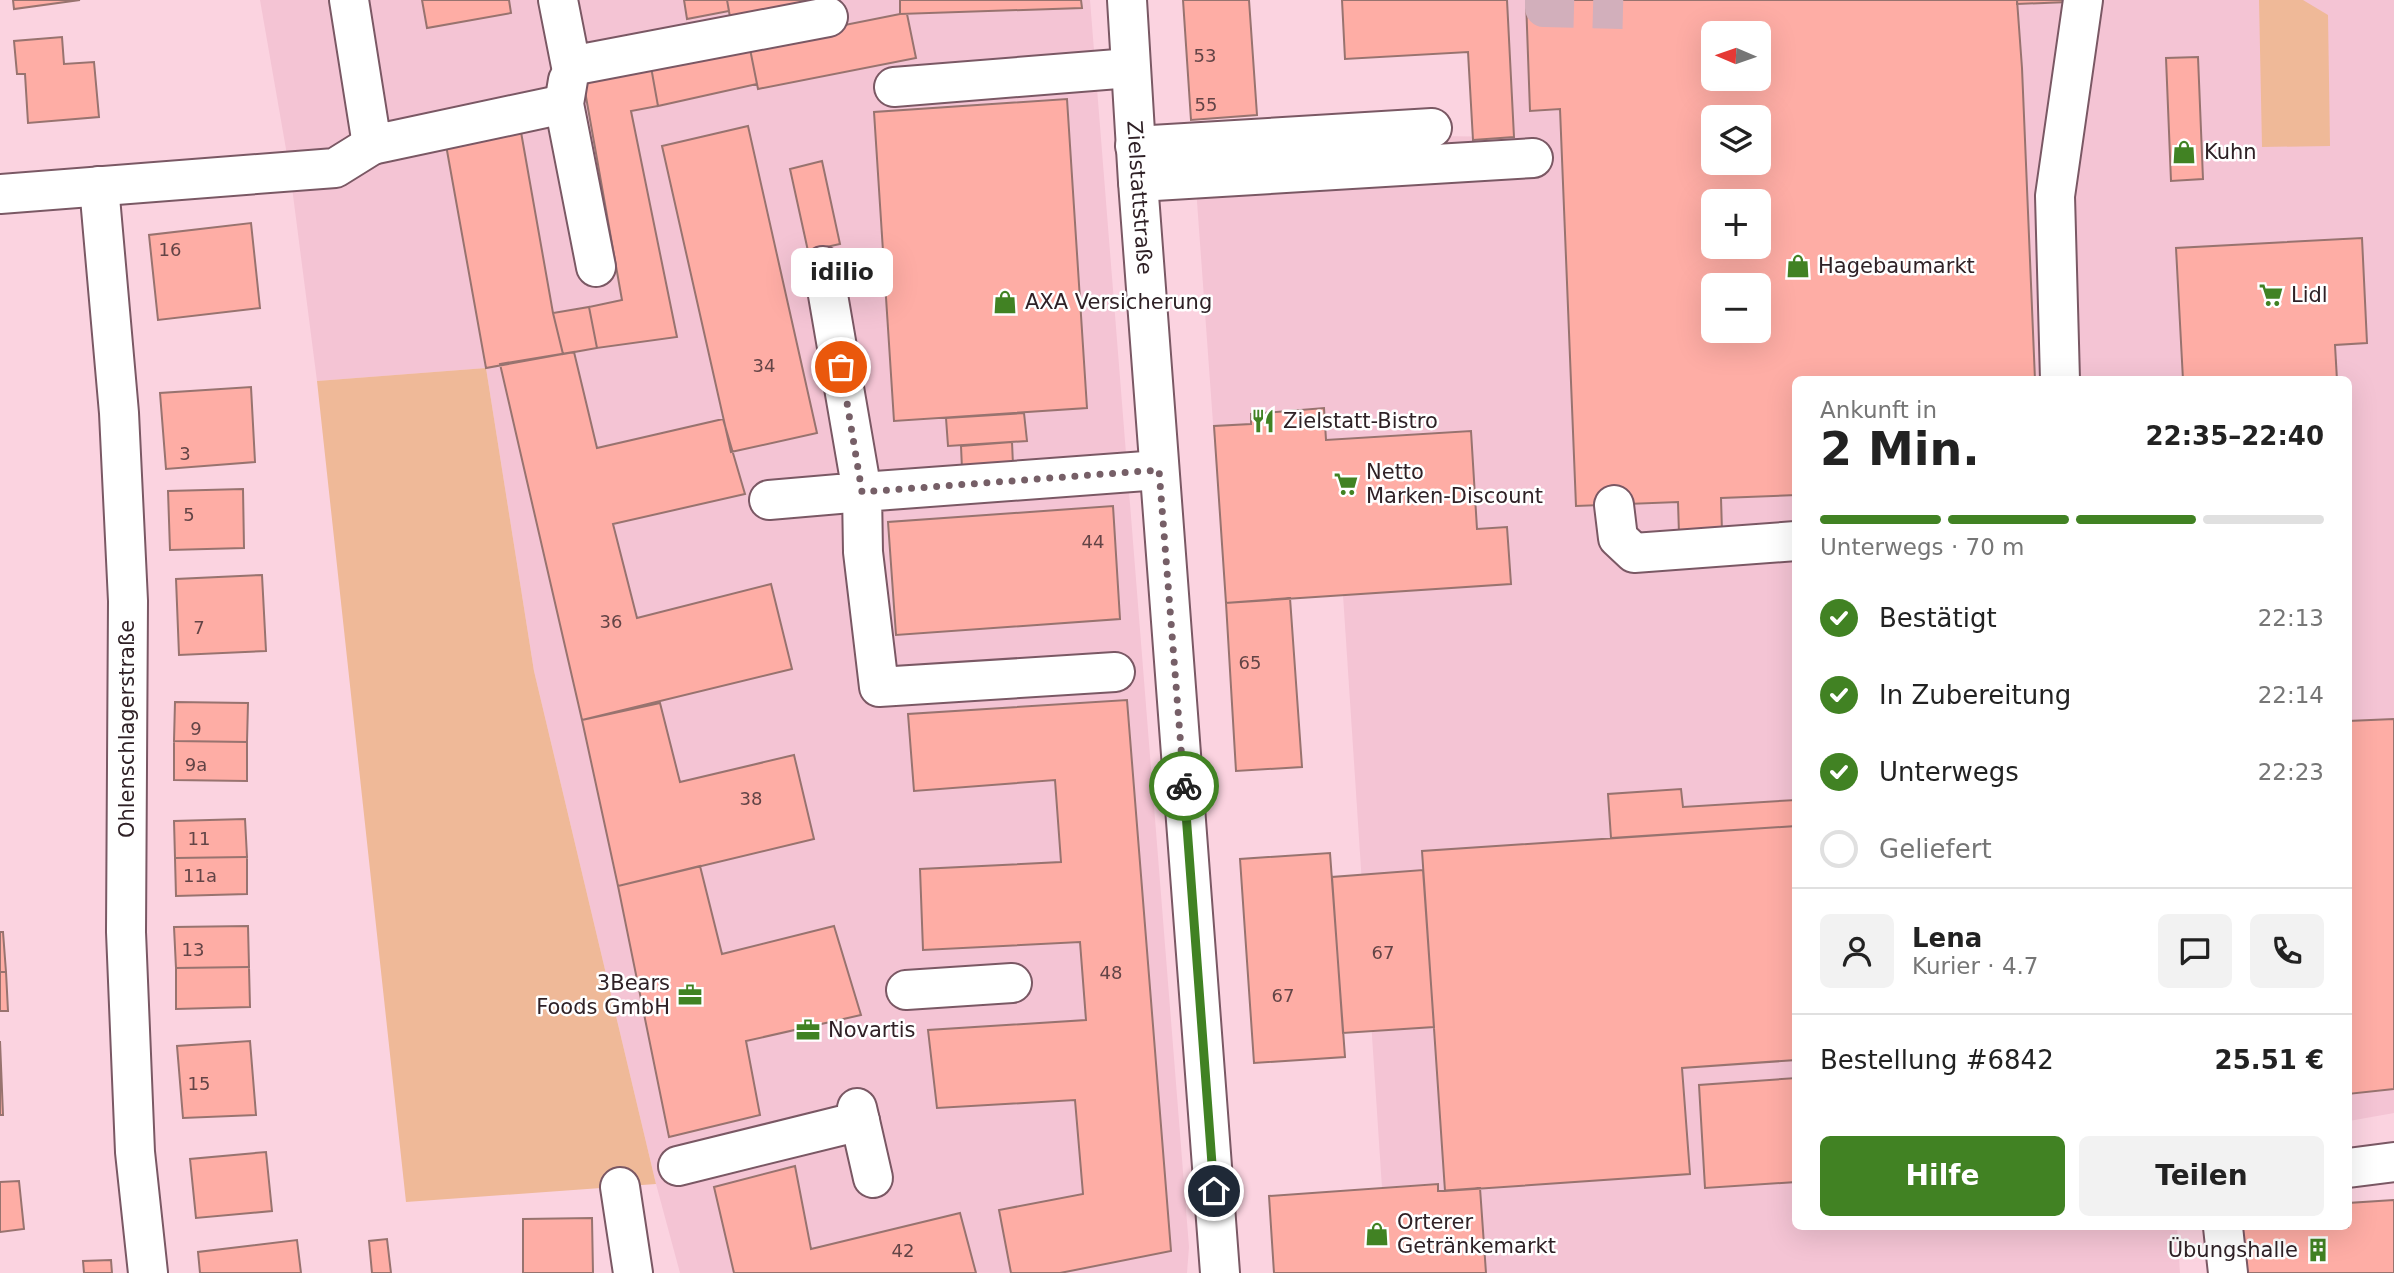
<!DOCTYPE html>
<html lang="de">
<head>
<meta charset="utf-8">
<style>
	body { margin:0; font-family:"DejaVu Sans",sans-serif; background:#f2f2f2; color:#222; height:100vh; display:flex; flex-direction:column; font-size:26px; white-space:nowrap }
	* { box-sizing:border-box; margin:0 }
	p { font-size:23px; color:#767676 }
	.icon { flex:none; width:38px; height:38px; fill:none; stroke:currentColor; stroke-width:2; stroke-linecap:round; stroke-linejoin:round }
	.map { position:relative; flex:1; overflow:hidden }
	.sheet { position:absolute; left:1792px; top:376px; width:560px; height:854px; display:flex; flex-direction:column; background:#fff; border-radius:10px; box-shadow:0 7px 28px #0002 }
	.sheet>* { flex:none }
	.needle { width:46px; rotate:272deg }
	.fabs { position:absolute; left:1701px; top:21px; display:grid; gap:14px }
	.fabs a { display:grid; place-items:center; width:70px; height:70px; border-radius:10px; background:#fff; box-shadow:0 7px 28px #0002; font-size:35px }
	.pin { position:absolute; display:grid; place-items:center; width:60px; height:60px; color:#fff; margin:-30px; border:4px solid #fff; border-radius:50%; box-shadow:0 2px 7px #0007 }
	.courier { position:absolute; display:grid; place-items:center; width:70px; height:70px; margin:-35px; border:5px solid #418223; border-radius:50%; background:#fff; color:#222; box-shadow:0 2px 9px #0007 }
	.bubble { position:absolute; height:49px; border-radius:10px; background:#fff; box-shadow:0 7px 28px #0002; font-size:23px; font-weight:800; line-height:49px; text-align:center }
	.headline em { font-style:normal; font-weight:800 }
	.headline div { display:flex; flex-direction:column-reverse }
	.headline { display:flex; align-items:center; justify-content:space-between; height:119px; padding:0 28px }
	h1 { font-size:46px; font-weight:800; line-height:52px }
	.bar { display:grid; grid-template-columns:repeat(4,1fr); gap:10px 7px; align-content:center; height:84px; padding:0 28px }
	.bar i { height:9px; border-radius:5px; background:#e0e0e0 }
	.bar .on { background:#418223 }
	.bar p { grid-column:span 4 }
	.line { display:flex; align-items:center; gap:18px; padding:0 28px; border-top:2px solid #e0e0e0 }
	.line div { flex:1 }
	.round { display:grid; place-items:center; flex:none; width:74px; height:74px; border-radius:10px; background:#f2f2f2 }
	ol { padding:0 28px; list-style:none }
	li { display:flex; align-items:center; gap:21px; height:77px }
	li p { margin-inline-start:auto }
	li .icon { padding:7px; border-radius:50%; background:#418223; color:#fff; stroke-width:4 }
	li:last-child { color:#767676 }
	li i { width:38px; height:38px; border:4px solid #e0e0e0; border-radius:50% }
	.cta { display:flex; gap:14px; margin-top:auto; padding:14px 28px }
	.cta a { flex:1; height:80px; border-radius:10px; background:#418223; color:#fff; font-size:28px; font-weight:800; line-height:80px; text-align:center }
	.cta a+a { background:#f2f2f2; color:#222 }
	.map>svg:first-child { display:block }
	.built { fill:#f4c4d4; fill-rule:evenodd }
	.green { fill:#efb998 }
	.building { fill:#feada5; stroke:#98736f; stroke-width:2; fill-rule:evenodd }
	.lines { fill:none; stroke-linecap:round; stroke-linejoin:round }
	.minor-tunnel { stroke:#d2afbb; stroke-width:38; stroke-dasharray:38 19; stroke-linecap:butt }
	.minor-casing { stroke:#7a5864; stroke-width:42 }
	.minor { stroke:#fff; stroke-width:38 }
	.done { stroke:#765f67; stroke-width:7; stroke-dasharray:0 12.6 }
	.route { stroke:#418223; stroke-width:9 }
	.labels { text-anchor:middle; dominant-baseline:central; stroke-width:5; stroke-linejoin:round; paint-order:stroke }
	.number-label { font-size:18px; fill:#634446 }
	.poi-label { font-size:21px; fill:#2f2126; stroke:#fff; text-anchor:start }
	.street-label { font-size:21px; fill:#2f2126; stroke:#fff }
</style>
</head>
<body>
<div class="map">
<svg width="2394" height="1273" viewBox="0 0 2394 1273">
	<rect width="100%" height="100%" fill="#fbd3e0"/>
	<path class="built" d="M260 0H1090L1189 1247 1187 1273H680L656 1184 534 671 486 368 317 381 290 172Z
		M1507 0H2394V1113L2349 1121 2348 380H1796V1227H2177L2180 1273H1274L1269 1196 1382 1188 1343 595 1226 603 1194 160 1353 135 1514 137ZM1713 33H1759V79H1713ZM1713 117H1759V163H1713ZM1713 201H1759V247H1713ZM1713 285H1759V331H1713Z"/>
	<path class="green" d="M2259 0H2303L2328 15 2330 146 2262 147Z
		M486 368 534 671 656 1184 406 1202 317 381Z"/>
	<path class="building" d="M13 0H80L14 9Z
		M422 0H509L511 13 427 28Z
		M684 0H727L729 11 687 19Z
		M727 0H816L730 17Z
		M900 0H1081L1082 8 900 14Z
		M1183 0H1249L1257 115 1191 120Z
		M1342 0H1507L1514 137 1473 140 1468 52 1345 59Z
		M1526 0H2017L2022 68 2035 380H1796V495L1721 498 1722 532 1679 534 1678 502 1576 506 1560 109 1530 111ZM1713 33H1759V79H1713ZM1713 117H1759V163H1713ZM1713 201H1759V247H1713ZM1713 285H1759V331H1713Z
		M2017 0H2068V2L2017 4Z
		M900 14H907L916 58 758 89 749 44Z
		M62 37 64 64 94 62 99 117 28 123 25 74H17L14 41Z
		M749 44 757 84 658 106 651 67Z
		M2198 57 2203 179 2171 181 2166 58Z
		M651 67 658 106 631 111 677 337 597 348 589 307 622 300 583 80Z
		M1067 99 1087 408 894 421 874 112Z
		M748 126 817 433 731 452 662 146Z
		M521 132 553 313 563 354 486 368 446 145Z
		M822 161 840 244 808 251 790 169Z
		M251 223 260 308 158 320 149 235Z
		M2362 238 2367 343 2335 345 2337 380H2183L2176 248Z
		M589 307 597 348 563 354 553 313Z
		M574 352 597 448 723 419 745 494 613 524 637 618 771 584 792 669 582 720 500 364Z
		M251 387 255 462 166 469 160 393Z
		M1324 408 1326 440 1471 431 1477 529 1507 527 1511 584 1226 603 1214 426 1251 424V414Z
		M1024 413 1027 441 948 446 946 418Z
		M1012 442 1013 465 962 469 961 446Z
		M243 489 244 548 170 550 168 491Z
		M1113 506 1120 619 896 635 888 522Z
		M262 575 266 651 179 655 176 579Z
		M1290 598 1302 767 1236 771 1226 603Z
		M1127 700 1171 1251 1060 1273H1011L999 1210 1083 1194 1075 1100 937 1108 928 1030 1086 1020 1080 942 923 950 920 869 1061 862 1055 780 914 791 908 714Z
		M175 702 248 703 247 742 174 741Z
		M660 703 680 782 794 755 814 839 618 886 582 720Z
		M2394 719V1089L2348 1094V721Z
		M174 741 247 742V781L174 780Z
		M1681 789 1683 807 1796 800V826L1611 838 1608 794Z
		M245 819 247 857 175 858 174 821Z
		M1796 826V1060L1682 1068 1690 1174 1445 1191 1422 851Z
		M1330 853 1345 1057 1254 1063 1240 859Z
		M247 857V894L176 896 175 858Z
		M700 866 722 954 834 926 861 1015 746 1041 760 1115 669 1137 618 886Z
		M1423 870 1434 1027 1343 1033 1332 877Z
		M248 926 249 967 176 968 174 927Z
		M0 932H3L6 972H0Z
		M249 967 250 1007 176 1009V968Z
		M0 972H6L8 1011H0Z
		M0 1041 3 1115H0Z
		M250 1041 256 1115 183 1118 177 1046Z
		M1796 1078V1182L1705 1188 1699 1085Z
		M266 1152 272 1211 196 1218 190 1159Z
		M795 1166 811 1249 960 1213 976 1273H734L714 1187Z
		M19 1181 24 1229 0 1232V1182Z
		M1438 1184V1191L1480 1188 1486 1273H1274L1269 1196Z
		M2394 1200V1273H2244L2241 1227H2348V1203Z
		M592 1218 593 1273H523V1219Z
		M387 1239 391 1273H372L369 1241Z
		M297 1240 301 1273H200L198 1252Z
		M111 1260 112 1273H84L83 1261Z"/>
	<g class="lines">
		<path class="minor-tunnel" d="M1544 0V8L1623 10"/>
		<g class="minor-casing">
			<g id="minor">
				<path d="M349 0 372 145 564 104"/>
				<path d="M558 0 571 66 828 17"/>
				<path id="s1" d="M1127 0 1138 182 1220 1273"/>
				<path d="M568 80 564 104 596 267"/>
				<path d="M894 87 1130 68"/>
				<path d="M1135 146 1432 128"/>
				<path d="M1138 182 1533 158"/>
				<path d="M99 186 119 413 128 601 126 932 135 1152 148 1273"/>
				<path d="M0 194 335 168 372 145"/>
				<path d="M2060 380 2055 196 2083 0"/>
				<path d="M769 500 862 492 823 266"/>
				<path d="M1614 505 1618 538 1634 553 1796 541"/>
				<path d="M1115 672 879 687 863 552 862 492 1159 470"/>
				<path d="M906 990 1012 983"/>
				<path d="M860 1121 873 1178"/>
				<path d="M678 1166 860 1121 857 1108"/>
				<path d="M2348 1168 2394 1162"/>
				<path d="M620 1187 633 1273"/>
				<path d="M2223 1227 2228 1273"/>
			</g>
		</g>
		<use href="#minor" class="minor"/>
	</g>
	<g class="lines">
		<path class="done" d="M841 367 862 492 1159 470 1184 786"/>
		<path class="route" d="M1184 786 1214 1191"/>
	</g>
	<defs>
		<g id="shop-bare" transform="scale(1.89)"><path d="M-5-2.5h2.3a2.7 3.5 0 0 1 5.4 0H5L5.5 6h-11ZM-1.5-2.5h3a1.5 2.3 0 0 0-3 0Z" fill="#418223" stroke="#fff" stroke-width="2.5" paint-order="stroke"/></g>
		<g id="supermarket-bare" transform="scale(1.89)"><path d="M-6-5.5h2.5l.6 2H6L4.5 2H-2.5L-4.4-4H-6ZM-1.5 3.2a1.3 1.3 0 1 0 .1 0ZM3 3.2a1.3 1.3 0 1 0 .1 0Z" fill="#418223" stroke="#fff" stroke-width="2.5" paint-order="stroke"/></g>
		<g id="restaurant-bare" transform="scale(1.89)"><path d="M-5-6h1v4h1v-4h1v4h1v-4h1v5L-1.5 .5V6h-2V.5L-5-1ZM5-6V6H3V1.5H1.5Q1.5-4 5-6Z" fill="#418223" stroke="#fff" stroke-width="2.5" paint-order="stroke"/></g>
		<g id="office-bare" transform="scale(1.89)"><path d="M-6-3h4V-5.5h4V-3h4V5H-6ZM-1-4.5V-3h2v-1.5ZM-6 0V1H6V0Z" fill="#418223" stroke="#fff" stroke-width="2.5" paint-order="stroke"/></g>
		<g id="building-bare" transform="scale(1.89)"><path d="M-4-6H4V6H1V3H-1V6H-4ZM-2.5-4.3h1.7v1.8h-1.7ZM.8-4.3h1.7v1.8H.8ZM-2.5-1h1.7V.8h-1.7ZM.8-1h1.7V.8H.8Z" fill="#418223" stroke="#fff" stroke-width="2.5" paint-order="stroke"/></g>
	</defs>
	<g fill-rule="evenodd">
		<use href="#shop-bare" x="2184" y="152"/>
		<use href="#shop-bare" x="1798" y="266"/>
		<use href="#supermarket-bare" x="2271" y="295"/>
		<use href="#shop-bare" x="1005" y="302"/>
		<use href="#restaurant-bare" x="1263" y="421"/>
		<use href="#supermarket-bare" x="1346" y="484"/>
		<use href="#office-bare" x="690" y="995"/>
		<use href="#office-bare" x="808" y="1030"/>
		<use href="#shop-bare" x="1377" y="1234"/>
		<use href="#building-bare" x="2318" y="1250"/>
	</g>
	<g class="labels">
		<g class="number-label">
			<text x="1205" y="55">53</text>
			<text x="1206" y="104">55</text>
			<text x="170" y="249">16</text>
			<text x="764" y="365">34</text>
			<text x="185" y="453">3</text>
			<text x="189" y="514">5</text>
			<text x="1093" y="541">44</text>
			<text x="611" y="621">36</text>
			<text x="199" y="627">7</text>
			<text x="1250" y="662">65</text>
			<text x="196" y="728">9</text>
			<text x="196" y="764">9a</text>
			<text x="751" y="798">38</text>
			<text x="199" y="838">11</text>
			<text x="200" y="875">11a</text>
			<text x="193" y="949">13</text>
			<text x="1383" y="952">67</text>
			<text x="1111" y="972">48</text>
			<text x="1283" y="995">67</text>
			<text x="199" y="1083">15</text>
			<text x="903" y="1250">42</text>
		</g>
		<g class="poi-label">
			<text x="2204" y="152">Kuhn</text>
			<text x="1818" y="266">Hagebaumarkt</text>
			<text x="2291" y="295">Lidl</text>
			<text x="1025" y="302">AXA Versicherung</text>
			<text x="1283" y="421">Zielstatt-Bistro</text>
			<text x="1366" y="472">Netto<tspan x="1366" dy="24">Marken-Discount</tspan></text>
			<text x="670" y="983" text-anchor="end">3Bears<tspan x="670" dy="24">Foods GmbH</tspan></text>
			<text x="828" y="1030">Novartis</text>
			<text x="1397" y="1222">Orterer<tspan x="1397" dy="24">Getränkemarkt</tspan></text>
			<text x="2298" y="1250" text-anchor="end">Übungshalle</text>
		</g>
		<g class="street-label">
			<text stroke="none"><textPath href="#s1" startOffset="198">Zielstattstraße</textPath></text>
			<text transform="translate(127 729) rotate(-90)">Ohlenschlagerstraße</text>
		</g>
	</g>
</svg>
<div class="fabs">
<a><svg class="needle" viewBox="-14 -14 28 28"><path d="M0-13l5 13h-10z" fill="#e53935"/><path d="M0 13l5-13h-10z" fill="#767676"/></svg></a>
<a><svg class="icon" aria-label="layers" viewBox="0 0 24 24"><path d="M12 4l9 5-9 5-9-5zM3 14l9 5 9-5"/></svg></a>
<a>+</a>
<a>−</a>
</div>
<div class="pin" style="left:841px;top:367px;background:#ea580c"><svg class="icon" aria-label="bag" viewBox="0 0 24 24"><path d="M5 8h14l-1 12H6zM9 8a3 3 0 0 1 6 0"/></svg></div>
<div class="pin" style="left:1214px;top:1191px;background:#1f2937"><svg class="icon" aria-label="home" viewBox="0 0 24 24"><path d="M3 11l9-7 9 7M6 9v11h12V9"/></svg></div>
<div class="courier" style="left:1184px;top:786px"><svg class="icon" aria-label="bike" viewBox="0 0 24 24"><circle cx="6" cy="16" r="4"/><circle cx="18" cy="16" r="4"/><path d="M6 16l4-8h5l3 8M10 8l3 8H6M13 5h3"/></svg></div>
<div class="bubble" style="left:791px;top:248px;width:102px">idilio</div>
<section class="sheet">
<div class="headline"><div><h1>2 Min.</h1><p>Ankunft in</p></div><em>22:35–22:40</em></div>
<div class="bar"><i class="on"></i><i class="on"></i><i class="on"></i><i></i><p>Unterwegs · 70 m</p></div>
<ol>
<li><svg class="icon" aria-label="check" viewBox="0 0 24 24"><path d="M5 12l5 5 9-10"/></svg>Bestätigt<p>22:13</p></li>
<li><svg class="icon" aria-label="check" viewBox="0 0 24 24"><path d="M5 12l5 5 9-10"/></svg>In Zubereitung<p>22:14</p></li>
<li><svg class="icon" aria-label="check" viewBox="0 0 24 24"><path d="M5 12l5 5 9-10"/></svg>Unterwegs<p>22:23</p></li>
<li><i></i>Geliefert</li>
</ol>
<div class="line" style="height:126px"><a class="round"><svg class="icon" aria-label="person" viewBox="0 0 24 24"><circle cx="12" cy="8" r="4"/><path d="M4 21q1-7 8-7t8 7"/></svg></a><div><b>Lena</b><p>Kurier · 4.7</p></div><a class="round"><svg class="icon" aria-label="chat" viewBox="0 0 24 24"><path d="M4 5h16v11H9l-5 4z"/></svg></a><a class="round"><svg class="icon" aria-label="phone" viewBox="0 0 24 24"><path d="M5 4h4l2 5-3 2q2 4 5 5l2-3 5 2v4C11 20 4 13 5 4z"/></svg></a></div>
<div class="line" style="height:91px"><div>Bestellung #6842</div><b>25.51 €</b></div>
<div class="cta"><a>Hilfe</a><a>Teilen</a></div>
</section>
</div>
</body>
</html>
